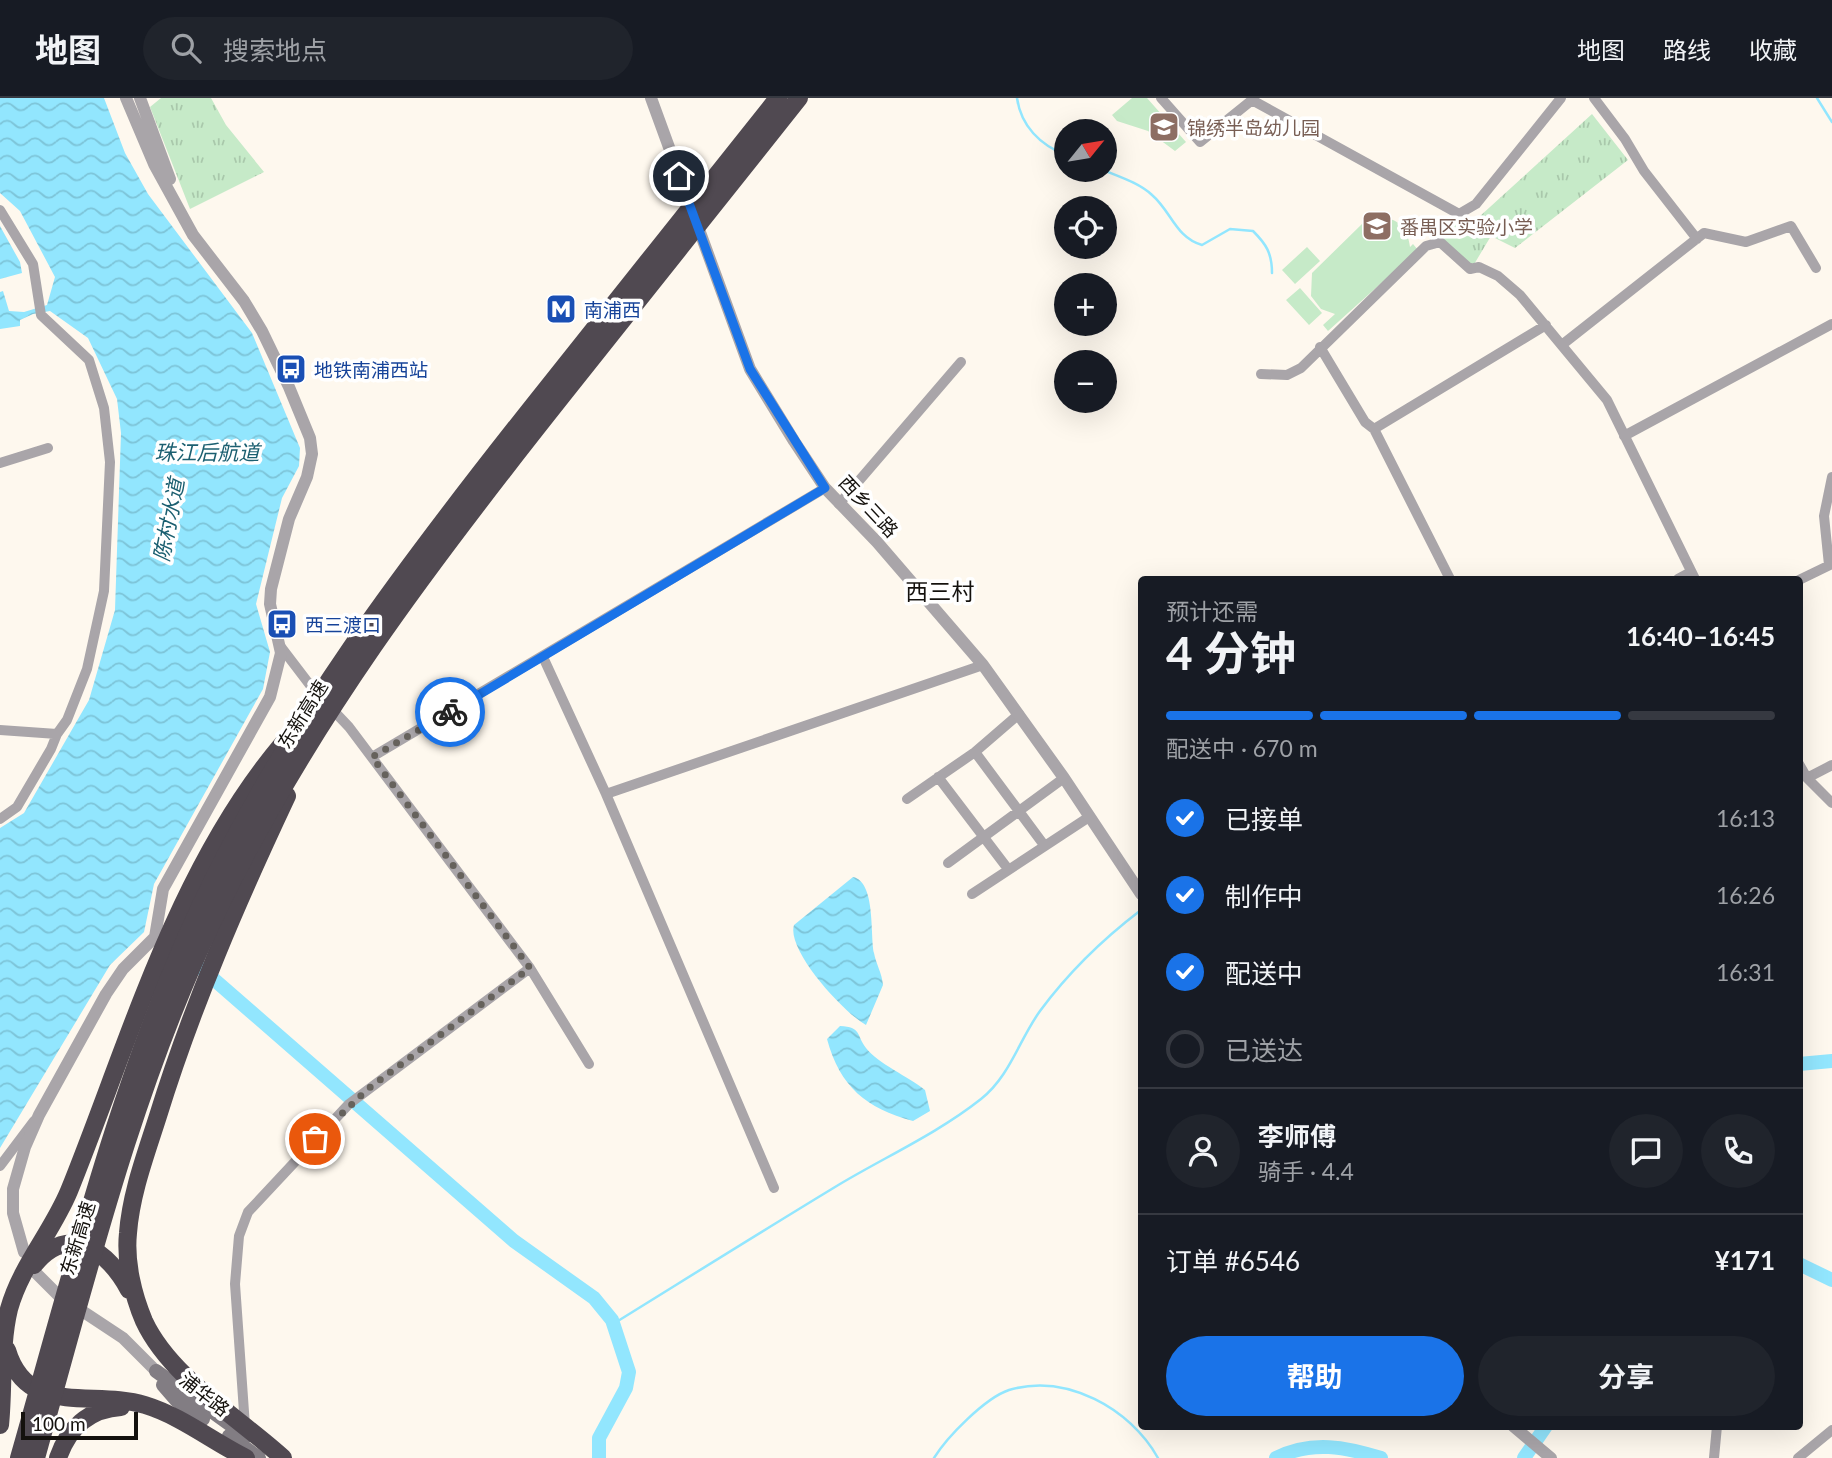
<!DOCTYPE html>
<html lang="zh">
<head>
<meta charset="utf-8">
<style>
	body { margin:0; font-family:Lato,"Noto Sans SC",sans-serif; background:#20242c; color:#f1f3f6; height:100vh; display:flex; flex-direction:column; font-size:26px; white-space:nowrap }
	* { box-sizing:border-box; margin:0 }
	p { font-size:23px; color:#9ea1a6 }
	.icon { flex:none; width:38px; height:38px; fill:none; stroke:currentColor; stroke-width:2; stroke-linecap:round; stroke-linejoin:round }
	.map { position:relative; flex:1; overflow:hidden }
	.side { position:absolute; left:1138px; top:478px; width:665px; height:854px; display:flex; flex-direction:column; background:#171b24; border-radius:7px; box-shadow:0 7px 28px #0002 }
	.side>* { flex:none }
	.needle { width:46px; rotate:60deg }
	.fabs { position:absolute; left:1054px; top:21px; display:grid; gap:14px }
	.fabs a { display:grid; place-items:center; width:63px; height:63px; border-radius:50%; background:#171b24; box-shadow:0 7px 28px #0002; font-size:35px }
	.scale { position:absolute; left:21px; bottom:18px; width:117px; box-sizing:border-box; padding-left:7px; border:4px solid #14110d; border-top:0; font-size:19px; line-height:24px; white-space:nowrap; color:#14110d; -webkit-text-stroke:5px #fff; paint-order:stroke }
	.pin { position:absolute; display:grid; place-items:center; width:60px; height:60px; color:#fff; margin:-30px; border:4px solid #fff; border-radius:50%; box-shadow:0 2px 7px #0007 }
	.courier { position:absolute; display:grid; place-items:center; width:70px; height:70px; margin:-35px; border:5px solid #1a73e8; border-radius:50%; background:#fff; color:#222; box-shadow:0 2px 9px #0007 }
	.headline em { font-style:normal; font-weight:700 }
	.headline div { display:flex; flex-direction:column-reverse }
	.headline { display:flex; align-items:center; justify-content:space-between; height:119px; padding:0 28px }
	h1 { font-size:46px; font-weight:700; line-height:52px }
	.bar { display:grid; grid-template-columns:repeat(4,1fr); gap:10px 7px; align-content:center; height:84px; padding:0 28px }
	.bar i { height:9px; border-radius:5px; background:#363941 }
	.bar .active { background:#1a73e8 }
	.bar p { grid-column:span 4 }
	.line { display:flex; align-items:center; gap:18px; padding:0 28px; border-top:2px solid #363941 }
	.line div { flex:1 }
	.round { display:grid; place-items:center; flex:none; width:74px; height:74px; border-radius:37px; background:#20242c }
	ol { padding:0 28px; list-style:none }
	li { display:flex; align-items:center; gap:21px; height:77px }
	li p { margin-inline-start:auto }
	li .icon { padding:7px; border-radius:50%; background:#1a73e8; color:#fff; stroke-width:4 }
	li:last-child { color:#9ea1a6 }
	li i { width:38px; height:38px; border:4px solid #363941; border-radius:50% }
	.button { display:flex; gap:14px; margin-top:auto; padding:14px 28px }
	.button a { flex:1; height:80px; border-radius:42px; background:#1a73e8; color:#fff; font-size:28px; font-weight:700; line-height:80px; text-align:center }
	.button a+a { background:#20242c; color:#f1f3f6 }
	header { display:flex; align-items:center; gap:42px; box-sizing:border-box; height:98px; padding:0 35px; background:#171b24; border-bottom:2px solid #363941 }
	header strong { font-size:33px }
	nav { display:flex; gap:38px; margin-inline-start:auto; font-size:24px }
	.search { width:490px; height:63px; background:#20242c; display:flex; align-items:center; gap:18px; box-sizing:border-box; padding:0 24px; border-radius:38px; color:#9ea1a6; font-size:26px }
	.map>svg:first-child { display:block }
	.grass { fill:url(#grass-tufts) }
	.garden { fill:#c6eac8 }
	.water { fill:url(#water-waves) }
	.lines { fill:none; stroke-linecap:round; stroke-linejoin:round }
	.stream { stroke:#92e6fe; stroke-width:2.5 }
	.river { stroke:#92e6fe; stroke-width:14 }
	.minor { stroke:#a9a5a9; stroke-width:10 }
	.tertiary { stroke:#a9a5a9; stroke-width:12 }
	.secondary { stroke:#827d83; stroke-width:14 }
	.motorway { stroke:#504951; stroke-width:18 }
	.motorway-bridge { stroke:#504951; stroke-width:18 }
	.done { stroke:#66625c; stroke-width:7; stroke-dasharray:0 12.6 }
	.route { stroke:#1a73e8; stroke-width:9 }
	.labels { text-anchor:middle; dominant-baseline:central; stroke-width:7; stroke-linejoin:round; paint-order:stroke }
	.education-label { font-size:19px; fill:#785e54; stroke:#fff; text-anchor:start }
	.transit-label { font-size:19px; fill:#164399; stroke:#fff; text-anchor:start }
	.street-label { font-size:19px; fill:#14110d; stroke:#fff }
	.water-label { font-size:21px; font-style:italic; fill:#1b5f70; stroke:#fff }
	.quarter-label { font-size:23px; fill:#14110d; stroke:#fff }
</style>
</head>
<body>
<header>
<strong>地图</strong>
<div class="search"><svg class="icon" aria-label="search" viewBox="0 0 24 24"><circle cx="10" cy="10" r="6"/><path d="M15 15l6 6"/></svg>搜索地点</div>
<nav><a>地图</a><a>路线</a><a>收藏</a></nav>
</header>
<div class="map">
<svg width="1832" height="1360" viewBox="0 0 1832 1360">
	<defs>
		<pattern id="grass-tufts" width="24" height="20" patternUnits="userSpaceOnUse" patternTransform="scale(1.75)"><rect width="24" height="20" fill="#c6eac8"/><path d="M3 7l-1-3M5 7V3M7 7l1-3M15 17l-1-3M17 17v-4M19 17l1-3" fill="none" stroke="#a9c8ab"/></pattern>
		<pattern id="water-waves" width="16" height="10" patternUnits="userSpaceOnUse" patternTransform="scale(1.75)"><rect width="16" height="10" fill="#92e6fe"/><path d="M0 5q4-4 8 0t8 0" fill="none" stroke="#7dc4d8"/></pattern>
	</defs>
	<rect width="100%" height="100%" fill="#fef8ee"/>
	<path class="grass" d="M161 0H211L226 27 264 74 190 111 150 9Z
		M1592 16 1628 62 1515 150 1491 138 1473 168 1442 142 1457 122 1468 129Z"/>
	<path class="garden" d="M1132 0H1147L1186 44 1175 53 1148 33 1117 23 1112 17Z
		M1383 119C1400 122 1408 132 1410 149L1413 146 1418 152 1328 233 1323 227 1335 216 1321 211 1311 198 1312 175 1363 125Z
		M1307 149 1320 163 1295 186 1282 172Z
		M1300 190 1322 215 1309 227 1286 202Z"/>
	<path class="water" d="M0 0H104L125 55 148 96 252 235 300 350 299 368 282 400 256 506 270 554 263 591 154 786 144 834 110 867 0 1050V730L24 715 89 602 115 512 121 335 117 301 88 240 50 213 33 216 20 222V228L0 231V194L3 193 9 213 24 214 47 207 55 179 20 113 0 95Z
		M0 128 20 164 22 175 0 181Z
		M853 779C876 784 870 837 874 855 876 866 882 875 883 887L866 927C844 915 786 852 794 827Z
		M840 928C862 929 856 937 866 950 877 965 909 979 925 992L930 1013 913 1023C866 1010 840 989 827 941Z"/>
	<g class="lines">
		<path class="stream" d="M1017 0C1021 28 1040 47 1066 57
			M1817 0 1832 24
			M1103 72C1120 79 1139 85 1152 97 1171 113 1176 140 1202 147L1230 131 1253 133C1266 146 1272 155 1272 175
			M613 1226C689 1179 764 1132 840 1086 887 1058 938 1035 981 1001 1010 978 1019 942 1040 913 1068 875 1103 841 1141 812
			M934 1360C947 1339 985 1300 1009 1292 1066 1275 1130 1310 1158 1360"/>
		<path class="river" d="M202 871 514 1143 594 1200 612 1222 629 1274 626 1290 599 1340V1360
			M1799 966 1832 963
			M1799 1166 1832 1182
			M1276 1360C1312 1342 1346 1349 1381 1360
			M1524 1360 1546 1328"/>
		<path class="minor" d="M1161 0 1200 44 1252 2 1459 116 1476 106 1561 0
			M1594 0 1625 41 1644 73 1697 141
			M0 112 33 166 41 217 89 262 104 310 110 364 104 493 87 571 67 622 57 636 51 651 17 709 0 721
			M1563 246 1704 135 1746 144 1791 128 1816 170
			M1320 249 1365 324 1374 331 1450 481
			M1261 276 1287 277 1301 270 1426 148 1440 144 1470 171 1479 169 1498 178 1520 197 1607 302 1695 481
			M1374 331 1546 227
			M1624 338 1832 226
			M0 365 48 350
			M839 406 961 264
			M1829 467 1824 418 1832 379
			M1678 481 1691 474
			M1799 482 1832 466
			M281 549 313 591 349 629 530 870 589 966
			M543 559 606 696 774 1090
			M0 632 57 636
			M975 654 1044 747
			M372 659 825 390
			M1799 666 1807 680 1832 705
			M938 679 1008 771
			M1807 680 1832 667
			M606 696 983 567
			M907 701 975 654 1019 616
			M948 765 1064 680
			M972 796 1089 719
			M0 1068 34 1023
			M245 1328 235 1186 239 1138 248 1114 349 1006 530 870
			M1714 1360 1717 1328
			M1798 1360 1832 1332"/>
		<path class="tertiary" d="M140 0 170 81
			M651 0 750 271 794 343 825 390 877 444 983 567 1064 680 1141 796
			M24 1154 13 1115V1091L25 1049 39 1017 106 896 123 871 155 839 163 791 270 599 281 555 270 506 271 491 289 421 307 379 312 356 310 340 289 289 262 233 244 203 193 137 154 66 126 0
			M36 1175 58 1197 123 1240 156 1273
			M1513 1328 1551 1360"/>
		<path class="secondary" d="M156 1273 246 1338
			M163 1287 176 1302 203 1321
			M229 1338 259 1360"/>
		<path class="motorway" d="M34 1167C69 1123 109 1154 129 1192
			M7 1252C27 1320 93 1291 145 1307 181 1318 212 1343 246 1360
			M0 1327C4 1289 0 1248 9 1211 21 1168 52 1134 69 1093 130 942 177 770 284 644
			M58 1360C68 1331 88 1311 121 1309
			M283 1360C238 1319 170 1279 144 1223 133 1197 125 1164 128 1135 131 1095 146 1056 158 1018 192 908 238 802 287 698"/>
		<path class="motorway-bridge" d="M19 1360C72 1175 118 986 199 811 286 625 409 464 536 304 617 203 697 101 778 0
			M36 1360C87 1178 133 989 215 818 306 627 431 463 562 298 641 199 720 99 799 0"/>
	</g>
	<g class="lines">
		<path class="done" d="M315 1041 368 991 530 870 372 659 450 614"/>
		<path class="route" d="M450 614 825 390 750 271 679 78"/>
	</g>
	<defs>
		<g id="school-square" transform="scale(1.575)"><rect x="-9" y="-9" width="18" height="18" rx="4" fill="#8d6e63" stroke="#fff"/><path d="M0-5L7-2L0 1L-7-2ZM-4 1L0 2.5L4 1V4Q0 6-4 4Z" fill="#fff"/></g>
		<g id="metro-square" transform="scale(1.575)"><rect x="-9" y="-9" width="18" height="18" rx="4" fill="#1a4fb4" stroke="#fff"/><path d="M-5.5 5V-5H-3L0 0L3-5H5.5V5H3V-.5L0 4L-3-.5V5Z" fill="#fff"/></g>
		<g id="bus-square" transform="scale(1.575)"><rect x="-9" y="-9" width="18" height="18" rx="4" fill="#1a4fb4" stroke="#fff"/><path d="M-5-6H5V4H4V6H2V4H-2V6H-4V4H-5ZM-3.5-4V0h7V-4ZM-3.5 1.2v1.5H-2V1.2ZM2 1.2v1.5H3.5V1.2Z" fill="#fff"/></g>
	</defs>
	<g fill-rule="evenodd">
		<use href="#school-square" x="1164" y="29"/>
		<use href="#school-square" x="1377" y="128"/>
		<use href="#metro-square" x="561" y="211"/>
		<use href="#bus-square" x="291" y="271"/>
		<use href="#bus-square" x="282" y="526"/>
	</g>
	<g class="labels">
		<g class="education-label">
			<text x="1187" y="29">锦绣半岛幼儿园</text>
			<text x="1400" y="128">番禺区实验小学</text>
		</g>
		<g class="transit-label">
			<text x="584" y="211">南浦西</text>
			<text x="314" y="271">地铁南浦西站</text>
			<text x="305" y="526">西三渡口</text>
		</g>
		<g class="street-label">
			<text transform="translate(869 408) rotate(47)">西乡三路</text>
			<text transform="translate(302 616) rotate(-58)">东新高速</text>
			<text transform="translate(77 1140) rotate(-73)">东新高速</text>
			<text transform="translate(205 1296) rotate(38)">浦华路</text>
		</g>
		<g class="water-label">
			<text x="207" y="353">珠江后航道</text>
			<text transform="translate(168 422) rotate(-79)">陈村水道</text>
		</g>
		<g class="quarter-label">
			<text x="940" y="493">西三村</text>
		</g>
	</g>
</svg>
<div class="fabs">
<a><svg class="needle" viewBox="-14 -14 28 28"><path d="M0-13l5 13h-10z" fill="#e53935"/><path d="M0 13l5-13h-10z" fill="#9ea1a6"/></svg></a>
<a><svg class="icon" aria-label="locate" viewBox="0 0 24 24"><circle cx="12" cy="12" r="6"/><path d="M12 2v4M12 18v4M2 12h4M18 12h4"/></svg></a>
<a>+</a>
<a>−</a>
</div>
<div class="scale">100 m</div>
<div class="pin" style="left:315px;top:1041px;background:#ea580c"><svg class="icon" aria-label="bag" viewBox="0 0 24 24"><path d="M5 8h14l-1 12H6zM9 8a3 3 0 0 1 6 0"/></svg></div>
<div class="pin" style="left:679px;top:78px;background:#1f2937"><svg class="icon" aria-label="home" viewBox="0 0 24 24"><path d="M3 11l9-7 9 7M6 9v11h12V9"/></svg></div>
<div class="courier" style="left:450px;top:614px"><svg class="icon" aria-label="bike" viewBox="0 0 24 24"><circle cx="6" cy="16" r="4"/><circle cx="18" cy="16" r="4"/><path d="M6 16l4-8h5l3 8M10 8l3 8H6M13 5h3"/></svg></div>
<section class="side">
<div class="headline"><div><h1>4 分钟</h1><p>预计还需</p></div><em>16:40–16:45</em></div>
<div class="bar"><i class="active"></i><i class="active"></i><i class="active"></i><i></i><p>配送中 · 670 m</p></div>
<ol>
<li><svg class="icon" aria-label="check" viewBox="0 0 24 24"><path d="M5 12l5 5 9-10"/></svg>已接单<p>16:13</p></li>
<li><svg class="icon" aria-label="check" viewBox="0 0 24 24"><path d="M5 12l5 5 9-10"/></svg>制作中<p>16:26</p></li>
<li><svg class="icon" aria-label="check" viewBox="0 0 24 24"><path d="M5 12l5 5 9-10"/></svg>配送中<p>16:31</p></li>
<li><i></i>已送达</li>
</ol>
<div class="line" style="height:126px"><a class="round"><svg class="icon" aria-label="person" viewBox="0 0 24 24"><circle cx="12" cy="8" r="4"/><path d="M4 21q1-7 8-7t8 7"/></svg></a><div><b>李师傅</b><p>骑手 · 4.4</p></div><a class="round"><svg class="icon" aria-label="chat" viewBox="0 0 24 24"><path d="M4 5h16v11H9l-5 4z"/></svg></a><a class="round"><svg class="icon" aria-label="phone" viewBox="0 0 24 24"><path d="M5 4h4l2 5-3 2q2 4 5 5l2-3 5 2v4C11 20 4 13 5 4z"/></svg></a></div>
<div class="line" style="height:91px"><div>订单 #6546</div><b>¥171</b></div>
<div class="button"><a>帮助</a><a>分享</a></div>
</section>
</div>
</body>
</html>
